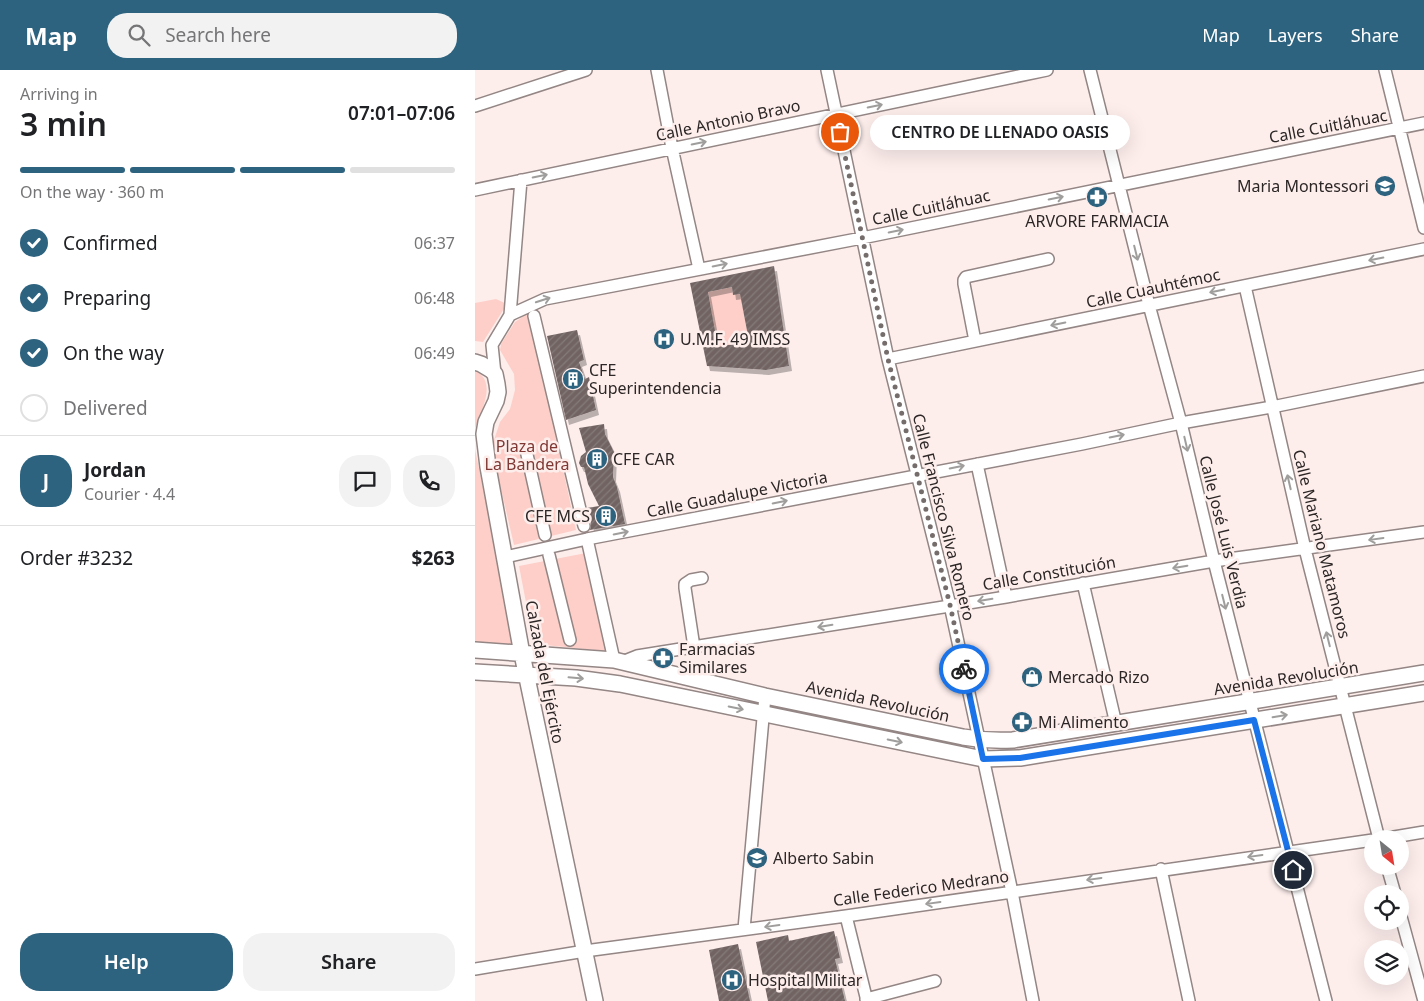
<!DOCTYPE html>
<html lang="en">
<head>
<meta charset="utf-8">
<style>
	body { margin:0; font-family:"Noto Sans",sans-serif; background:#f2f2f2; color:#202124; height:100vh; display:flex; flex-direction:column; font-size:19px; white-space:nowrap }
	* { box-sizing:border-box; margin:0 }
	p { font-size:16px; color:#757577 }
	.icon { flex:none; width:28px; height:28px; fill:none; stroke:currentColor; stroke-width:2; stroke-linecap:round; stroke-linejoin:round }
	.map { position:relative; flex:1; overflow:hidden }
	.sheet { display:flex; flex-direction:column; background:#fff; width:475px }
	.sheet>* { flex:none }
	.needle { width:32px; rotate:150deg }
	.controls { position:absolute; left:889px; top:760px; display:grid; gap:10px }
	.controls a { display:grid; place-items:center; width:45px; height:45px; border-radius:50%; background:#fff; box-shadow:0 5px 20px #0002; font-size:25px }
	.pin { position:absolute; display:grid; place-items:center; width:42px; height:42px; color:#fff; margin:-21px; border:2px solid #fff; border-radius:50%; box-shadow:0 1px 5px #0007 }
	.courier { position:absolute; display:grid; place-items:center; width:50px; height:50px; margin:-25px; border:4px solid #1a73e8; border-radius:50%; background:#fff; color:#222; box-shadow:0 1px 6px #0007 }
	.bubble { position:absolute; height:35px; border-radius:18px; background:#fff; box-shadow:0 5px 20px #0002; font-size:16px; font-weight:600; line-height:35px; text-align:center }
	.summary em { font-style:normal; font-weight:600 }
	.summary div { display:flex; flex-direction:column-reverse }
	.summary { display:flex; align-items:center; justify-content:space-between; height:85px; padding:0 20px }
	h1 { font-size:32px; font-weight:600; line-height:38px }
	.bar { display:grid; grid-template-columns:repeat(4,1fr); gap:8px 5px; align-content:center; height:60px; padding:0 20px }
	.bar i { height:6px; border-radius:4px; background:#e0e0e0 }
	.bar .active { background:#2e637f }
	.bar p { grid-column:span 4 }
	.line { display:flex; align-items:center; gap:12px; padding:0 20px; border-top:1px solid #e0e0e0 }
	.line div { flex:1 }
	.round { display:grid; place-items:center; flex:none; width:52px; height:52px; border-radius:20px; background:#f2f2f2 }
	ol { padding:0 20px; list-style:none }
	li { display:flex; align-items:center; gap:15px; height:55px }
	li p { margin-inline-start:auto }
	li .icon { padding:5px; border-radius:50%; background:#2e637f; color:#fff; stroke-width:4 }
	li:last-child { color:#757577 }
	li i { width:28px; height:28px; border:2px solid #e0e0e0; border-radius:50% }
	.cta { display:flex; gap:10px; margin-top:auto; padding:10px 20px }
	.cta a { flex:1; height:58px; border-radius:20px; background:#2e637f; color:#fff; font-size:20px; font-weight:600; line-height:58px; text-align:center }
	.cta a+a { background:#f2f2f2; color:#202124 }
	header { display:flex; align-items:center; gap:30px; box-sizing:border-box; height:70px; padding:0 25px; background:#2e637f; color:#fff }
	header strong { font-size:24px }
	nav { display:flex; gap:28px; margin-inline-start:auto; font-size:18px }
	.search { width:350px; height:45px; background:#f2f2f2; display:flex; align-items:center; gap:12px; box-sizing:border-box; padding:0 18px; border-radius:20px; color:#757577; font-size:19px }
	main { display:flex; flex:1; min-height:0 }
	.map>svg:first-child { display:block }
	.green { fill:#fecfc9 }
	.building { fill:url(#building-hatch); fill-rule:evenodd; filter:url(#shadow) }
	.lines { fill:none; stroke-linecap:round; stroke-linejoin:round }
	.minor-casing { stroke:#938684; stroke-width:14 }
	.major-casing { stroke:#938684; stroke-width:18 }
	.minor { stroke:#fff; stroke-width:11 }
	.major { stroke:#fff; stroke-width:15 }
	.oneway { stroke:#a09e9d }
	.done { stroke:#756d6b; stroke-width:5; stroke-dasharray:0 9 }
	.route { stroke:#1a73e8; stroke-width:6 }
	.labels { text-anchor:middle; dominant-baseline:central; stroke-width:5; stroke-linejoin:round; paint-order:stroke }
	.street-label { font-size:16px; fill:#2c2726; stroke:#fdeeec }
	.poi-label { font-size:16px; fill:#2c2726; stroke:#fdeeec; text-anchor:start }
	.park-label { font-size:16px; fill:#7f3833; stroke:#fdeeec }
</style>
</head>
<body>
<header>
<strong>Map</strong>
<div class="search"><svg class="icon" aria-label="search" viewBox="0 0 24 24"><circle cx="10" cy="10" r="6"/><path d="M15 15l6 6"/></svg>Search here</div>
<nav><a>Map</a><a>Layers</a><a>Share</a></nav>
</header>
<main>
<section class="sheet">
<div class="summary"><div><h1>3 min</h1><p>Arriving in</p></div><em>07:01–07:06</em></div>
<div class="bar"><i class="active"></i><i class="active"></i><i class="active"></i><i></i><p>On the way · 360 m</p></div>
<ol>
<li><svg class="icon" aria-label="check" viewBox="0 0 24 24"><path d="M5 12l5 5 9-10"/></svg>Confirmed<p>06:37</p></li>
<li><svg class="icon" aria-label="check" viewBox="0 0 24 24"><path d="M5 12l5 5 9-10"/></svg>Preparing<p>06:48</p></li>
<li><svg class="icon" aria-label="check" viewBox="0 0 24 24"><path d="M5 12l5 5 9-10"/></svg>On the way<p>06:49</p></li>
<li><i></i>Delivered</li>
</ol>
<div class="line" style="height:90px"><b class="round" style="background:#2e637f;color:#fff">J</b><div><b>Jordan</b><p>Courier · 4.4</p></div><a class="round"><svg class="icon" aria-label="chat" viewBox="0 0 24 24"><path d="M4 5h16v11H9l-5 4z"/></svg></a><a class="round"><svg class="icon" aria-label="phone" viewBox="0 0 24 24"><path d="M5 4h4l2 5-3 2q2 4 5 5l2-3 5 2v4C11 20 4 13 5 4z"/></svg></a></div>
<div class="line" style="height:65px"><div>Order #3232</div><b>$263</b></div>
<div class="cta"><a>Help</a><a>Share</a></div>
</section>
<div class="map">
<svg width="949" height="931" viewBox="0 0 949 931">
	<defs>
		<pattern id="building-hatch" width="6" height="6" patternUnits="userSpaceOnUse" patternTransform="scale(1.25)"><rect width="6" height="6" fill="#716462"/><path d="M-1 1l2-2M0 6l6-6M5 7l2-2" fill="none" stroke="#857a79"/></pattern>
		<filter id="shadow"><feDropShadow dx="3" dy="5" stdDeviation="0" flood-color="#0004"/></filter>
	</defs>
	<rect width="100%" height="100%" fill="#fdeeec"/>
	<path class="green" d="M257 217 258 225 265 223 274 271 243 277 233 222Z
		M21 229 32 234 8 272 0 271V233Z
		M55 242 101 460 39 475 19 389V370L25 352 35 339 40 320 39 304 25 280 26 274 40 252Z
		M0 301C23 311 6 341 0 359Z
		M0 379 28 515 39 575 0 572Z
		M111 483 131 581 59 574 44 496Z"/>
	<path class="building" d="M299 196 314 296 291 300 232 296 215 213ZM257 217 258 225 265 224 274 271 243 277 233 222Z
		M102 260 109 290 104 292 110 309 114 307 121 340 91 350 72 266Z
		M129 354 130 364 139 382 138 407 142 417 150 454 115 460 116 454 112 438 124 436 113 414 109 397H106L104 393 106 386 111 382 104 358Z
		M359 861 365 888 360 889 370 931H293L281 872 313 865 314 871Z
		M263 874 275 931H244L234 880Z"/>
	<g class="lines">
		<g class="minor-casing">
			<path id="minor" d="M182 0 197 78 224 199
				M352 0 413 289 475 535 537 822 558 931
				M615 0 674 235 706 353 739 491 851 931
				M910 0 949 158
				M0 36 111 0
				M0 120 572 0
				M770 216 830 479 904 769
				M35 245 46 110
				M59 246 109 456
				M500 271 489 214V210L491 207 573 189
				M413 289 949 179
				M20 304 17 275 35 245 70 229 387 168 949 53
				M51 380 70 465
				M502 394 531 527
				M112 469 139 590
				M74 485 95 570
				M30 487 112 469 607 374 706 353 797 337 949 306
				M608 513 641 654
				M219 577 210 518V514L216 510 227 508
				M147 592 162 586 531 527 739 491 949 462
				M907 769 949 762
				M912 796 920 824
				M686 799 714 931
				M925 843 949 931
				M371 846 392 931
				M269 859 290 626
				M0 899 110 881 371 846 898 770
				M391 929 460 911"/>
		</g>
		<g class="major-casing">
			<path id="major" d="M0 292 6 294 16 300 20 304 22 314 23 322 21 331 11 352 9 364 13 397 47 584 120 931
				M0 580 139 590 290 626 488 667C505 670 521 671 538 670L949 603
				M0 602 101 608 145 614 508 689 545 688 949 623"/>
		</g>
		<use href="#minor" class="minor"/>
		<use href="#major" class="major"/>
	</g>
	<defs><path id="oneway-shaft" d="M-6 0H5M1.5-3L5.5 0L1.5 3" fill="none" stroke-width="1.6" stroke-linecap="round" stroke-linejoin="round" transform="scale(1.25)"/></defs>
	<g class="oneway">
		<use href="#oneway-shaft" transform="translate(400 36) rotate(-12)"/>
		<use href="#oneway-shaft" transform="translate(224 73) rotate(-12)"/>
		<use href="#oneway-shaft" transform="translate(65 106) rotate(-12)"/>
		<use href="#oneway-shaft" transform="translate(581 128) rotate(-12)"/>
		<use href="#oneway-shaft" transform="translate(421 161) rotate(-12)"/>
		<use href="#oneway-shaft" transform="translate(661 183) rotate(76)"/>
		<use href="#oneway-shaft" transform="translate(901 189) rotate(169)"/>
		<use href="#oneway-shaft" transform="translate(245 195) rotate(-11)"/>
		<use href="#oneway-shaft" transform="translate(742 221) rotate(169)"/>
		<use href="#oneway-shaft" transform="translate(68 230) rotate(-18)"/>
		<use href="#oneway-shaft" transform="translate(583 254) rotate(168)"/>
		<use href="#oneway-shaft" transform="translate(642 366) rotate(-12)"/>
		<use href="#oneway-shaft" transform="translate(711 374) rotate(77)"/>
		<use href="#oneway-shaft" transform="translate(482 397) rotate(-11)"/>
		<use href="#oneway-shaft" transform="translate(814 412) rotate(-103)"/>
		<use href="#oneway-shaft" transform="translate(305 432) rotate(-11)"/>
		<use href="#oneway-shaft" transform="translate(146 463) rotate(-11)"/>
		<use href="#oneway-shaft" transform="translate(901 469) rotate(172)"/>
		<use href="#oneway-shaft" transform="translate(705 497) rotate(170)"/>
		<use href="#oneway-shaft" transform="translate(510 530) rotate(171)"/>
		<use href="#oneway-shaft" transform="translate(749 532) rotate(76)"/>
		<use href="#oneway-shaft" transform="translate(350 556) rotate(171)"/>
		<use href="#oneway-shaft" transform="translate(853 569) rotate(-104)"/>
		<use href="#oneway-shaft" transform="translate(101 608) rotate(5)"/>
		<use href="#oneway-shaft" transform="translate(261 638) rotate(12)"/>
		<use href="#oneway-shaft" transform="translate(805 646) rotate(-9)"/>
		<use href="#oneway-shaft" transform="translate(420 671) rotate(12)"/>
		<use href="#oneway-shaft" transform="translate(780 786) rotate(172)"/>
		<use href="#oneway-shaft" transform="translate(619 809) rotate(172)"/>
		<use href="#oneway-shaft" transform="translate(458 833) rotate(172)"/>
		<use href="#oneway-shaft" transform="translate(297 856) rotate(172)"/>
	</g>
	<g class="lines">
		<path class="done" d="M365 62 413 289 475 535 489 599"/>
		<path class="route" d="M489 599 508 689 545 688 779 650 818 800"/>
	</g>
	<defs>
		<g id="school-disc" transform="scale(1.125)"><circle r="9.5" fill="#2e637f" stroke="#fdeeec"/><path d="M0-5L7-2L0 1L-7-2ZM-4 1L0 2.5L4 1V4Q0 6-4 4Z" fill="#fff"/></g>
		<g id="pharmacy-disc" transform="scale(1.125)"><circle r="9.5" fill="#2e637f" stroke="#fdeeec"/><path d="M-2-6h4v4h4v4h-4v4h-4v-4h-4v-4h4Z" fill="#fff"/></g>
		<g id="hospital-disc" transform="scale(1.125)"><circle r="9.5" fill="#2e637f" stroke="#fdeeec"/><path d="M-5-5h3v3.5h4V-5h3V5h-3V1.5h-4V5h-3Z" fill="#fff"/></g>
		<g id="building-disc" transform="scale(1.125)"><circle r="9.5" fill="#2e637f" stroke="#fdeeec"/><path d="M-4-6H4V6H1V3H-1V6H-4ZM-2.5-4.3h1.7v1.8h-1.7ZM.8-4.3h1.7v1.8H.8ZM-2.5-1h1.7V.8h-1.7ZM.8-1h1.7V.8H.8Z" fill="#fff"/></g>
		<g id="shop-disc" transform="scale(1.125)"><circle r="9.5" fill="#2e637f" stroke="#fdeeec"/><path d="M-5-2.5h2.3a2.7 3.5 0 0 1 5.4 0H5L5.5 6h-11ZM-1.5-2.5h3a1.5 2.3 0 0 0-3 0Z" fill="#fff"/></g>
	</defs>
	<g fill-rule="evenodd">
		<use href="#school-disc" x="910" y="116"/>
		<use href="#pharmacy-disc" x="622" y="127"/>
		<use href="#hospital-disc" x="189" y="269"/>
		<use href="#building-disc" x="98" y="309"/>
		<use href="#building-disc" x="122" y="389"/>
		<use href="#building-disc" x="131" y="446"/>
		<use href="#pharmacy-disc" x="188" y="588"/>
		<use href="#shop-disc" x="557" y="607"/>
		<use href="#pharmacy-disc" x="547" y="652"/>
		<use href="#school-disc" x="282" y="788"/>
		<use href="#hospital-disc" x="257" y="910"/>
	</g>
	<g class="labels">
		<g class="street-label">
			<text transform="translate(253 50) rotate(-12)">Calle Antonio Bravo</text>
			<text transform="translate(853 56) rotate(-11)">Calle Cuitláhuac</text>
			<text transform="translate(456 137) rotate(-12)">Calle Cuitláhuac</text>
			<text transform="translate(678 218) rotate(-12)">Calle Cuauhtémoc</text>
			<text transform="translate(262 424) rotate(-11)">Calle Guadalupe Victoria</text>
			<text transform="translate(469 447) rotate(76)">Calle Francisco Silva Romero</text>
			<text transform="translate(749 462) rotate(76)">Calle José Luis Verdia</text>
			<text transform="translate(847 474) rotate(76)">Calle Mariano Matamoros</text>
			<text transform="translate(574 503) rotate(-10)">Calle Constitución</text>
			<text transform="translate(70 602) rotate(79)">Calzada del Ejército</text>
			<text transform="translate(811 608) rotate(-9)">Avenida Revolución</text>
			<text transform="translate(403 631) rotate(12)">Avenida Revolución</text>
			<text transform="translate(446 818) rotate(-8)">Calle Federico Medrano</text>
		</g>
		<g class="poi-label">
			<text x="894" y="116" text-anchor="end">Maria Montessori</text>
			<text x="622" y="151" text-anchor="middle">ARVORE FARMACIA</text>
			<text x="205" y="269">U.M.F. 49 IMSS</text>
			<text x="114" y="300">CFE<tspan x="114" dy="18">Superintendencia</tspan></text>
			<text x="138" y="389">CFE CAR</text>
			<text x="115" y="446" text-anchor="end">CFE MCS</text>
			<text x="204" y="579">Farmacias<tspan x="204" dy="18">Similares</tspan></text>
			<text x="573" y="607">Mercado Rizo</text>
			<text x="563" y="652">Mi Alimento</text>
			<text x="298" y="788">Alberto Sabin</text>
			<text x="273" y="910">Hospital Militar</text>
		</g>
		<g class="park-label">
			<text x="52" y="376">Plaza de<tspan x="52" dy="18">La Bandera</tspan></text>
		</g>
	</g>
</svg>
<div class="controls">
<a><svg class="needle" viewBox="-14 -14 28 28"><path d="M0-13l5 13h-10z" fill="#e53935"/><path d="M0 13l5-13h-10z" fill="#757577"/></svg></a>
<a><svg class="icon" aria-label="locate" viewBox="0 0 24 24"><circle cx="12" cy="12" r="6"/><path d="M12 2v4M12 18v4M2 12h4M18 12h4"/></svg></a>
<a><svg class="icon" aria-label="layers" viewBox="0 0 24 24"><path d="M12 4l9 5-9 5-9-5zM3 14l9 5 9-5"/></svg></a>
</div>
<div class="pin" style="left:365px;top:62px;background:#ea580c"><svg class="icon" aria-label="bag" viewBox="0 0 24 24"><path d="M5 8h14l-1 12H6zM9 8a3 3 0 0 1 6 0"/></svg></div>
<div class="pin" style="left:818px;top:800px;background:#1f2937"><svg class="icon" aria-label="home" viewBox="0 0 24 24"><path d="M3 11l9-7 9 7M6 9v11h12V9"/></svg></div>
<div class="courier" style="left:489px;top:599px"><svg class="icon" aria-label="bike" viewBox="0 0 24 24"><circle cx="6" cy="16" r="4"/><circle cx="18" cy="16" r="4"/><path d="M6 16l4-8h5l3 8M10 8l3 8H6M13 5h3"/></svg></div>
<div class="bubble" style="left:395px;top:45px;width:260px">CENTRO DE LLENADO OASIS</div>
</div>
</main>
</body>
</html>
